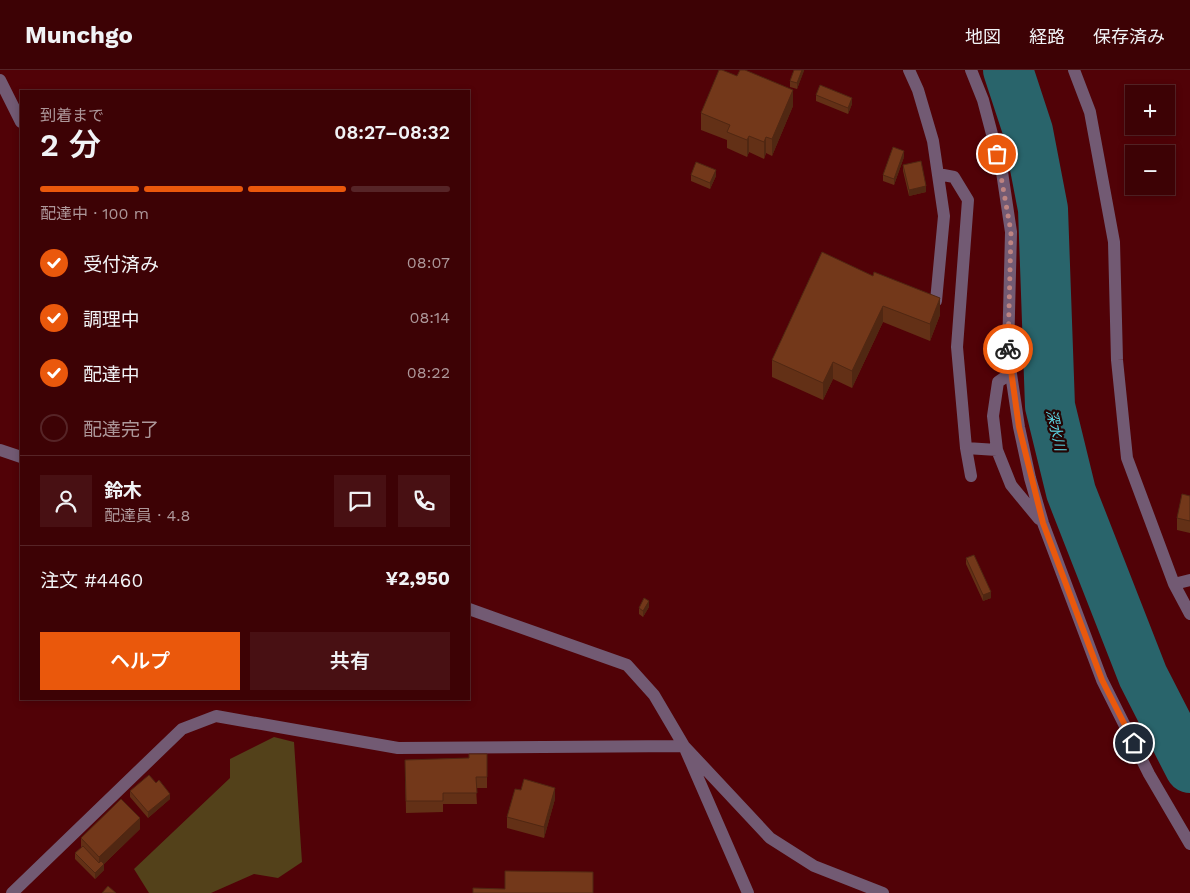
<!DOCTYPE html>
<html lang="ja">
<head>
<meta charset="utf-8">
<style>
	body { margin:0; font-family:"Work Sans","Noto Sans JP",sans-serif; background:#481013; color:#f1f3f6; height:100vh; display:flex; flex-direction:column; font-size:19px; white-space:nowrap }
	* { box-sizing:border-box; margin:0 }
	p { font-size:16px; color:#ad979a }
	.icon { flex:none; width:28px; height:28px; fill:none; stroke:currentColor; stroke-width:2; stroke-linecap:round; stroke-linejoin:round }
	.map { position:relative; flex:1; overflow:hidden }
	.drawer { position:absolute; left:20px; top:20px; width:450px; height:610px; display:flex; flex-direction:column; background:#3d0205; border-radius:0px; box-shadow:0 2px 8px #0003,0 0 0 1px #562427 }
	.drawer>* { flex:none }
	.fabs { position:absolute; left:1125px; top:15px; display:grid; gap:10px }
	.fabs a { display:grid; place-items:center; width:50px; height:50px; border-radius:0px; background:#3d0205; box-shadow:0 2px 8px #0003,0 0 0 1px #562427; font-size:25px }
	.pin { position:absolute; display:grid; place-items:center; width:42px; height:42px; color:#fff; margin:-21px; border:2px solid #fff; border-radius:50%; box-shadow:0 1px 5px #0007 }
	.courier { position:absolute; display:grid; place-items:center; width:50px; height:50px; margin:-25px; border:4px solid #ea580c; border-radius:50%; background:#fff; color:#222; box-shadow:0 1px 6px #0007 }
	.headline em { font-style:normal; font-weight:600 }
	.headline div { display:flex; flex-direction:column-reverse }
	.headline { display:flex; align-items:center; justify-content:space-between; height:85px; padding:0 20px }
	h1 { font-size:32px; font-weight:600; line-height:38px }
	.bar { display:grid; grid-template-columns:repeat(4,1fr); gap:8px 5px; align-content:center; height:60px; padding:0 20px }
	.bar i { height:6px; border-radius:4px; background:#562427 }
	.bar .current { background:#ea580c }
	.bar p { grid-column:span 4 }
	.line { display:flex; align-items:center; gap:12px; padding:0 20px; border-top:1px solid #562427 }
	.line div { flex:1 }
	.round { display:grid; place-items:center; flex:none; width:52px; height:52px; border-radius:0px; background:#481013 }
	ol { padding:0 20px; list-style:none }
	li { display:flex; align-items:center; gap:15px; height:55px }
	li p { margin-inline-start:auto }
	li .icon { padding:5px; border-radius:50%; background:#ea580c; color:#fff; stroke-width:4 }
	li:last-child { color:#ad979a }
	li i { width:28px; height:28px; border:2px solid #562427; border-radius:50% }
	.cta { display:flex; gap:10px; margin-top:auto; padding:10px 20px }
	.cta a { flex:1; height:58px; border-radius:0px; background:#ea580c; color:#fff; font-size:20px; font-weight:600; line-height:58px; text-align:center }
	.cta a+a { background:#481013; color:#f1f3f6 }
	header { display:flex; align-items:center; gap:30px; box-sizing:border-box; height:70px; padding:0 25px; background:#3d0205; border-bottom:1px solid #562427 }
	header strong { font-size:24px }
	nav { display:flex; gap:28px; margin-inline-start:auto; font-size:18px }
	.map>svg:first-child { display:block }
	.green { fill:#53411a }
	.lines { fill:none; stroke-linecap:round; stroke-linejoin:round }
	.river { stroke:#29646b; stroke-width:50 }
	.minor { stroke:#725a73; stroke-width:12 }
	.wall { fill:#633016 }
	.shaded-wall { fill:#502712 }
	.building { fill:#73381a; stroke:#502712 }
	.done { stroke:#bd8381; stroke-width:5; stroke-dasharray:0 9 }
	.route { stroke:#ea580c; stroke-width:6 }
	.labels { text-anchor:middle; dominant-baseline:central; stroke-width:4.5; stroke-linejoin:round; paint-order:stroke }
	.water-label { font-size:14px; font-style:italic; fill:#5bd6e4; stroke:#240504 }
</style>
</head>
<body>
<header>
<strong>Munchgo</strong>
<nav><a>地図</a><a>経路</a><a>保存済み</a></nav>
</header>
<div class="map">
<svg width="1190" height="823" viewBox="0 0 1190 823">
	<rect width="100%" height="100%" fill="#510207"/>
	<path class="green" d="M274 667 294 672 302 792 278 808 254 804 211 823H149L134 799 230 708V689Z"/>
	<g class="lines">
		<path class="river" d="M1008 0 1028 61 1043 139 1050 336 1071 422 1143 606 1190 698"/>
		<path class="minor" d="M909 0 918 20 933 71 944 146 936 231
			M971 0 983 30 1002 102 1011 162 1008 284 1019 357 1030 408 1043 453 1102 610 1149 704 1190 774
			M1074 0 1090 42 1114 172 1117 290 1127 388 1174 514 1190 544
			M0 10 21 52
			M938 104 954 107 968 130 957 277 966 378 997 380
			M1011 303 998 312 993 346 997 380 1011 415 1039 449
			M966 378 971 406
			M0 380 21 387
			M1174 514 1190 510
			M469 539 627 595 654 625 684 676 748 823
			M12 823 182 659 216 646 398 678 684 676 770 768 814 796 883 823"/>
	</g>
	<path class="wall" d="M804 0 797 19 790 17V11Z
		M816 25 852 34 848 44 816 31Z
		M793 36 772 86 766 83 764 89 749 82 747 87 727 78V70L701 60V43Z
		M904 87 894 115 883 111V105Z
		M903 95 926 122 909 126 903 101Z
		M691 105 716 106 710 119 691 111Z
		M822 182 940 245 930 271 883 252 852 318 833 309 823 330 772 307V290Z
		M1190 426V463L1177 460V448Z
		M966 488 991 528 983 531 966 494Z
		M649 537 643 547 639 544V538Z
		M487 684V718H476L477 734H443V742L406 743 405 690 469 688Z
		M130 721 170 729 148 748 130 727Z
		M555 729 544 768 507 758V747Z
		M140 759 104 794V800L95 809 75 789V783L81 778V768Z"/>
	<path class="shaded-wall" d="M802 0H804V1L797 19V13Z
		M793 20V36L772 86V69Z
		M852 28V34L848 44V38Z
		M749 66V82L747 87V70Z
		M766 67V83L764 89V72Z
		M904 81V87L894 115V109Z
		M716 100V106L710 119V113Z
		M926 116V122L909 126V120Z
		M940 228V245L930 271V254Z
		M883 236V252L852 318V301Z
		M833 292V309L823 330V313Z
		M991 522V528L983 531V525Z
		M649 531V537L643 547V541Z
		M555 718V729L544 768V757Z
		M170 724V729L148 748V742Z
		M140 748V759L104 794V800L95 809V803L99 799V787Z"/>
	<path class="building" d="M719 0H722L737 6 740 0H745L793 20 772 69 766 67 764 72 749 66 747 70 727 62 730 55 701 43Z
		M794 0H802L797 13 790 11Z
		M820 15 852 28 848 38 816 25Z
		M893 77 904 81 894 109 883 105Z
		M921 91 926 116 909 120 903 95Z
		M696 92 716 100 710 113 691 105Z
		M822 182 873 206 874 202 940 228 930 254 883 236 852 301 833 292 823 313 772 290Z
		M1182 424 1190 426V451L1177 448Z
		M974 485 991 522 983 525 966 488Z
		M644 528 649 531 643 541 639 538Z
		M469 684H487V707H476L477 723H443V731H406L405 690 469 688Z
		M149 705 156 713 159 710 170 724 148 742 130 721Z
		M524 709 555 718 544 757 507 747 515 719 521 720Z
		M121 729 140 748 99 787 81 768Z
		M83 776 99 793 101 791 104 794 95 803 75 783Z
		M505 801 593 802V823H473V818L505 819Z
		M108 816 116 823H102Z"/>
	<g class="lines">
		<path class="done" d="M997 84 1011 162 1008 279"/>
		<path class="route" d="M1008 279 1019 357 1043 453 1102 610 1134 673"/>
	</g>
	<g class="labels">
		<g class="water-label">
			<text transform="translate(1056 360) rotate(77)">深水川</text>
		</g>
	</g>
</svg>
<div class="fabs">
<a>+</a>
<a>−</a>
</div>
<div class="pin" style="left:997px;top:84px;background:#ea580c"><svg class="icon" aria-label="bag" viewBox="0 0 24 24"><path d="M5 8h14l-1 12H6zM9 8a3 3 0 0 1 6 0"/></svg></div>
<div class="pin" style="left:1134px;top:673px;background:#1f2937"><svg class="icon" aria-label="home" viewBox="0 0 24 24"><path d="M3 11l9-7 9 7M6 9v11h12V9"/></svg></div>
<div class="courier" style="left:1008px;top:279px"><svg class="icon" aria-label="bike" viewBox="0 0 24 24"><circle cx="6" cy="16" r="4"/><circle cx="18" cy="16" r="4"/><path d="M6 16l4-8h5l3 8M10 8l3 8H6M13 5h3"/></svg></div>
<section class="drawer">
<div class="headline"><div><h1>2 分</h1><p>到着まで</p></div><em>08:27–08:32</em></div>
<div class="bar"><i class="current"></i><i class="current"></i><i class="current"></i><i></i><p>配達中 · 100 m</p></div>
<ol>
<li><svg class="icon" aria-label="check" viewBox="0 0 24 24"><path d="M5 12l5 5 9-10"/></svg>受付済み<p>08:07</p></li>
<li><svg class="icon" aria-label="check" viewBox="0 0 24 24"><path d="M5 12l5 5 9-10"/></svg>調理中<p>08:14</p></li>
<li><svg class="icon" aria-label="check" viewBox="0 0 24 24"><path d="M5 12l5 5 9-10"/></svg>配達中<p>08:22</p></li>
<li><i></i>配達完了</li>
</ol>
<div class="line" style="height:90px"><a class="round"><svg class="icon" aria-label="person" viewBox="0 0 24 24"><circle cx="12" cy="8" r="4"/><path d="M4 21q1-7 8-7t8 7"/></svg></a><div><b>鈴木</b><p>配達員 · 4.8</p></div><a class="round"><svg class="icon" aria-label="chat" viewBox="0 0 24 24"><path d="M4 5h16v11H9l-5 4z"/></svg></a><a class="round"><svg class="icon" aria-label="phone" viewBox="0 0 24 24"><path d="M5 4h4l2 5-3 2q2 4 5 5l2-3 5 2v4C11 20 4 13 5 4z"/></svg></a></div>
<div class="line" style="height:65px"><div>注文 #4460</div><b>¥2,950</b></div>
<div class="cta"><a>ヘルプ</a><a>共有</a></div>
</section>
</div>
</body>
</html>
